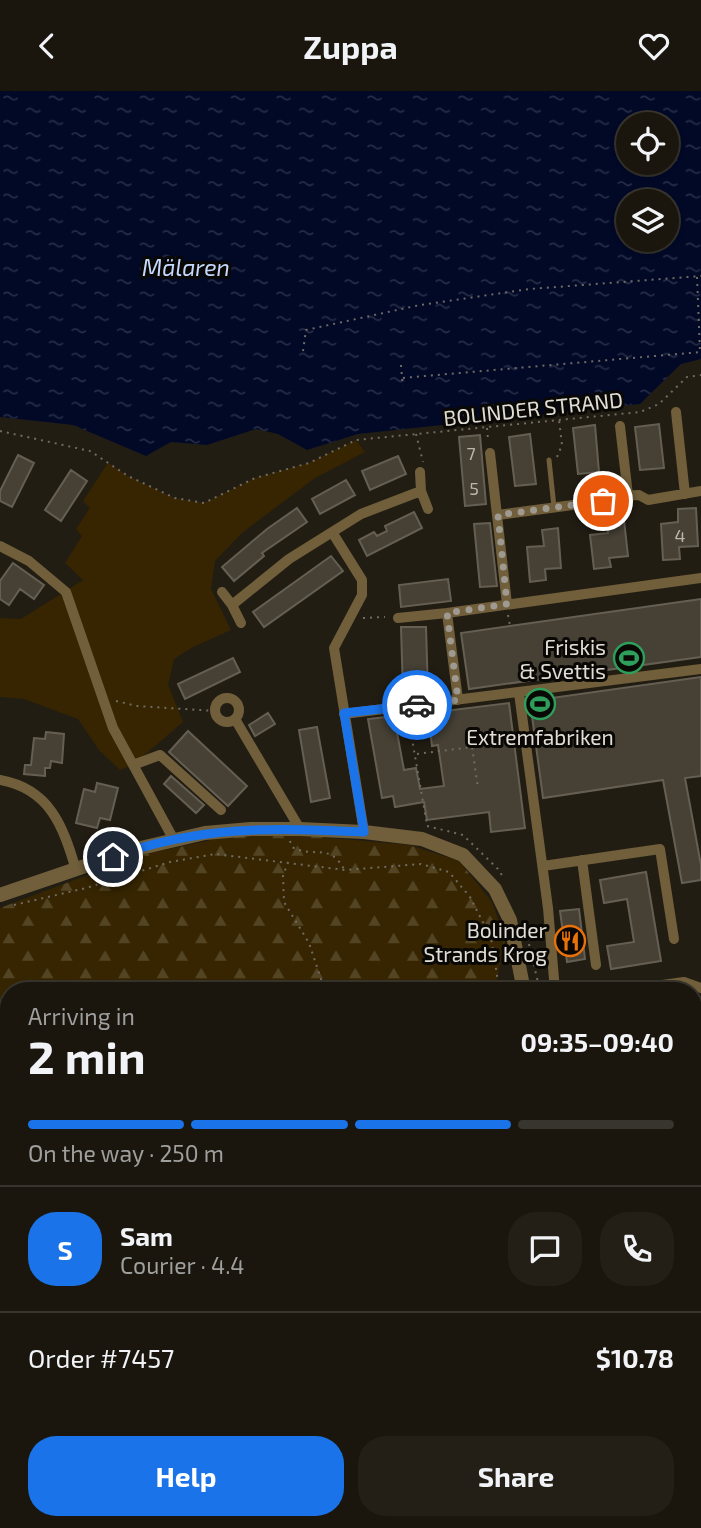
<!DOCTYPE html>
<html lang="en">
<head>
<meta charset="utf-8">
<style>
	body { margin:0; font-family:"Exo 2",sans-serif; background:#231f17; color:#f1f3f6; height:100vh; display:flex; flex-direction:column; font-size:26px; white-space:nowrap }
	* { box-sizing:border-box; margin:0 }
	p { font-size:23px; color:#9f9f9e }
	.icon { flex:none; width:38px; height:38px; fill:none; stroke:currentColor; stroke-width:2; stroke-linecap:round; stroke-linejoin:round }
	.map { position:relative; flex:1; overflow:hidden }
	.sheet { position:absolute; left:0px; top:891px; width:702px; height:548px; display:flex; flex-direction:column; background:#1a160e; border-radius:28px 28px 0 0; box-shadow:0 2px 5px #0004,0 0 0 2px #38352e }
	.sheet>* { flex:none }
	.controls { position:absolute; left:616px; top:21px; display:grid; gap:14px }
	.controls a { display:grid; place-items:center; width:63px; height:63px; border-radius:50%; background:#1a160e; box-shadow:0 2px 5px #0004,0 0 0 2px #38352e; font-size:35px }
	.pin { position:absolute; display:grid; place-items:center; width:60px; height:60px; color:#fff; margin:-30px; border:4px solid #fff; border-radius:50%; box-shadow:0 2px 7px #0007 }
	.courier { position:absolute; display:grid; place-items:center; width:70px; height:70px; margin:-35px; border:5px solid #1a73e8; border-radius:50%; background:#fff; color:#222; box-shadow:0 2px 9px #0007 }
	.head em { font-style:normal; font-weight:700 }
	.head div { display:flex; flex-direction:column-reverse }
	.head { display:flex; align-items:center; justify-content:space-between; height:119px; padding:0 28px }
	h1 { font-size:46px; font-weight:700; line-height:52px }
	.bar { display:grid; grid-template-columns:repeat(4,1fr); gap:10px 7px; align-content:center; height:84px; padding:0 28px }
	.bar i { height:9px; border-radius:5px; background:#38352e }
	.bar .selected { background:#1a73e8 }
	.bar p { grid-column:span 4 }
	.line { display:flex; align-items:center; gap:18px; padding:0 28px; border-top:2px solid #38352e }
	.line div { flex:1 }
	.round { display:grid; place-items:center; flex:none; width:74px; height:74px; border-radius:28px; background:#231f17 }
	.action { display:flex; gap:14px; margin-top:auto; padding:14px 28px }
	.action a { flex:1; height:80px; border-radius:28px; background:#1a73e8; color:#fff; font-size:28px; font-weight:700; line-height:80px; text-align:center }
	.action a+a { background:#231f17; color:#f1f3f6 }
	header { display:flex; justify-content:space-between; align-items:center; height:91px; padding:0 28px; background:#1a160e; font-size:32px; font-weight:700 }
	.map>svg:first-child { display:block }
	.green { fill:#362500 }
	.forest { fill:url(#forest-firs) }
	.water { fill:url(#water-ripples); fill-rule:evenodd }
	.building { fill:#464035; stroke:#655f53; stroke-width:2 }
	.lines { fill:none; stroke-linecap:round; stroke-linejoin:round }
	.tertiary-tunnel { stroke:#3f3a30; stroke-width:14; stroke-dasharray:14 7; stroke-linecap:butt }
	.path { stroke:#706b63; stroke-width:2; stroke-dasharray:2 5; stroke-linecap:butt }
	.service { stroke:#715f3b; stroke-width:5 }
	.minor { stroke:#715f3b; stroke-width:10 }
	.tertiary { stroke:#715f3b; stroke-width:14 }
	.rail { stroke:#89857d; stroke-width:3.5; stroke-dasharray:3.5 7; stroke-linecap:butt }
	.done { stroke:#9e9a92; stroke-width:7; stroke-dasharray:0 12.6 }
	.route { stroke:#1a73e8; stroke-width:9 }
	.labels { text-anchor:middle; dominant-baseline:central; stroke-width:6; stroke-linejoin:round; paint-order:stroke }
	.number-label { font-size:18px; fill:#bab6ae }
	.street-label { font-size:21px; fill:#e1ded7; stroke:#0a0805 }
	.poi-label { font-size:21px; fill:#e1ded7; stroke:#0a0805; text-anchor:end }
	.water-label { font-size:23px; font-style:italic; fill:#c5d9ff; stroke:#0a0805 }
</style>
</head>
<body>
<header><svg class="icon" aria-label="back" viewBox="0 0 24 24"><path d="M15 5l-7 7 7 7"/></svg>Zuppa<svg class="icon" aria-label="heart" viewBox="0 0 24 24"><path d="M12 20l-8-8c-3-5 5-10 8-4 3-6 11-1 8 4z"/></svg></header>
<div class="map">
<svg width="701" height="1437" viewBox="0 0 701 1437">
	<defs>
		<pattern id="forest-firs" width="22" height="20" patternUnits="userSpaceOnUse" patternTransform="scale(1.75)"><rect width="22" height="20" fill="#362500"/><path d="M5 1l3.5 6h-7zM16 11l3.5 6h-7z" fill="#534424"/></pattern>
		<pattern id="water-ripples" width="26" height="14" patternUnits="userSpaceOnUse" patternTransform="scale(1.75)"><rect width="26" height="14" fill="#010927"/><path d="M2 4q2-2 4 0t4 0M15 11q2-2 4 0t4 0" fill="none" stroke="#262c46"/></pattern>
	</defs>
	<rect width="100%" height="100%" fill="#221d13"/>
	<path class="green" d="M356 349 365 361 315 387 243 441 215 470 211 498 231 539 193 556 174 568 168 594 183 631 133 674 120 679 99 659 78 628 24 608 0 606V527L21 528 83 489 65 472 82 445 76 438 90 417 83 410 108 372 128 385 174 407 204 412 255 387 309 372Z"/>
	<path class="forest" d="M254 740 409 754 459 770 492 811 505 848 495 899 9 900V1430H395L400 1437H0V817L141 764Z
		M701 971V1033L693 1043V984Z"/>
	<path class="water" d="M0 0H701V268L681 273 640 313 358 343 307 359 278 343 256 338 207 354 171 351 146 365 73 334 0 326ZM628 33H667V72H628ZM628 110H667V149H628Z"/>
	<path class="building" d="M659 333 664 377 640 379 635 336Z
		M595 334 599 381 578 383 573 337Z
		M530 343 536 393 515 395 509 346Z
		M480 344 486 413 465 415 459 346Z
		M18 364 34 372 12 416 0 410V400Z
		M398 365 406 383 370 399 362 380Z
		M71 379 87 390 61 430 45 419Z
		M346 389 355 404 320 423 312 408Z
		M297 417 307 431 262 462 264 465 234 490 222 476 267 438Z
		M696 417 698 455 679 456 680 468 663 469 661 433 678 431V418Z
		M414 421 422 437 367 465 359 449 374 441 377 445 387 440 385 435Z
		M624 429 628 465 609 467 611 476 594 478 590 444 608 442 607 431Z
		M490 432 497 495 480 496 474 433Z
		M558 437 561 477 545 478 546 489 530 491 527 456 544 455 542 439Z
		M331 465 343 480 264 536 253 521Z
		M13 472 44 494 34 508 20 498 9 514 0 508V490Z
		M448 488 451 510 401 516 399 494Z
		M701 508V566L469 598 461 542Z
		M401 536H426L428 601 403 602Z
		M233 567 240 581 185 608 178 593Z
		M701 586V685L685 687 701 774V789L682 792 663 689 543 707 530 610Z
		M509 612 525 737 491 741 489 721 427 729 424 711 395 716 393 705 382 707 368 628 394 625 404 679 416 677 420 698 444 695 438 654 432 655 428 622Z
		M268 622 275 633 255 645 249 634Z
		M317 636 330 707 311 711 299 639Z
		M188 640 247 695 228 715 169 661Z
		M46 641 64 643 62 672 51 670 50 677H45V685L24 683 25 674H31L34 647 45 648Z
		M171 685 204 714 196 722 164 693Z
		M97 692 118 697 110 729 100 727 97 737 76 732 84 698 95 701Z
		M646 781 661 870 611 878 607 855 634 851 627 808 604 812 600 789Z
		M579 818 585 868 567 871 560 820Z"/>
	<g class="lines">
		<path class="tertiary-tunnel" d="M693 1153 701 1157"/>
		<path class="path" d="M697 186 700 261
			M303 260 306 239 420 214 530 198 701 185
			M401 274 402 287 701 261
			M402 288 403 295
			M487 337 488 349
			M0 340 90 360 128 385 175 407 204 412 255 387 309 372 356 349 640 321 659 313 687 286 701 284
			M416 343 423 371
			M557 366 562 354 559 329
			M508 524 510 535
			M363 527 385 526
			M116 610 137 615 215 620
			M408 625 427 734
			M417 663 472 656 478 697
			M427 735 463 744 498 778 503 786
			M290 750 292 756C314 768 329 751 344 778
			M288 771 283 785 284 811 309 852 321 888 320 900
			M14 814 86 797 170 771 215 763 345 779 421 773 449 781 470 806 491 847 497 884V900
			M529 853 540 900
			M693 1062 701 1051
			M0 1076 9 1074
			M0 1117 9 1115
			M693 1270 701 1259
			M696 1303 701 1291
			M0 1313 9 1309
			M399 1430 404 1437
			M427 1430 434 1437
			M368 1437 372 1430"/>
		<path class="service" d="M549 369 554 416
			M693 1414 701 1387
			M614 1437 615 1430
			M686 1437 688 1430"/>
		<path class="minor" d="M676 321 685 403
			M620 335 628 404
			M490 362 507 513
			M420 381 421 400 428 418
			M498 424 603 410 619 405 639 404 648 409 701 400
			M332 441 362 489V504L334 557 364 741
			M0 455 29 470 66 501 113 637 174 749
			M222 501 232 514 241 532
			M232 514 289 468 361 423 421 400
			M447 522 458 609
			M398 527 447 522 701 487
			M519 602 548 817 555 900
			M215 619a12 12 0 1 1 24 0a12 12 0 1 1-24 0Z
			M344 623 701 578
			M235 628 300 738
			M133 674 160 664 221 719
			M0 689C50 698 63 735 76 779
			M582 769 596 874
			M543 775 660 758 674 848
			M619 900 684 891 701 897
			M693 965 701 952"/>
		<path class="tertiary" d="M0 804 132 759 205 742 251 738H300L364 741 422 748 463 764 495 798 510 829 524 900
			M693 1247 701 1239
			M693 1339 701 1317
			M514 1437 518 1430
			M658 1437 661 1430"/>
		<path class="rail" d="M693 1148 701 1134
			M693 1198 701 1181
			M539 1437 543 1430
			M580 1437 582 1430"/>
	</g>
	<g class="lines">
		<path class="done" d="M417 614 458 609 447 522 507 513 498 424 603 410"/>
		<path class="route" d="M113 766C200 734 273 737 364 741L344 622 417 614"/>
	</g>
	<defs>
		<g id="stadium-ring" transform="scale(1.575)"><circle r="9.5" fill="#0a0805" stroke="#2e9e5b" stroke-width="1.5"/><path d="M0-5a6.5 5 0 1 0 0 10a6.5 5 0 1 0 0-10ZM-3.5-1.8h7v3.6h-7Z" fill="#2e9e5b"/></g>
		<g id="restaurant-ring" transform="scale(1.575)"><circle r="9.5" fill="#0a0805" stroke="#e8710a" stroke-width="1.5"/><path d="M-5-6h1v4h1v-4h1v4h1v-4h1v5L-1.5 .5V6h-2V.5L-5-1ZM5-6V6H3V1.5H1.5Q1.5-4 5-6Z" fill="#e8710a"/></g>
	</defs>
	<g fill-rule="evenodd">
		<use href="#stadium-ring" x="629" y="567"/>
		<use href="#stadium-ring" x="540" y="613"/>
		<use href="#restaurant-ring" x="570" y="850"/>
	</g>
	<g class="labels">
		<g class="number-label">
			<text x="471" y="362">7</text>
			<text x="474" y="397">5</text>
			<text x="680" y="444">4</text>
		</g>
		<g class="street-label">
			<text transform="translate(533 317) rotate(-6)">BOLINDER STRAND</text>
		</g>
		<g class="poi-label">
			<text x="606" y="555">Friskis<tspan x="606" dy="24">&amp; Svettis</tspan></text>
			<text x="540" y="645" text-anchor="middle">Extremfabriken</text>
			<text x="547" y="838">Bolinder<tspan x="547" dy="24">Strands Krog</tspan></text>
		</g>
		<g class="water-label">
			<text x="186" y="176">Mälaren</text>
		</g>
	</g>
</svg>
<div class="controls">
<a><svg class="icon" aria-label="locate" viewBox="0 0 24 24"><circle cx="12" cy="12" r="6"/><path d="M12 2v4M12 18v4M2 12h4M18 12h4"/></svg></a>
<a><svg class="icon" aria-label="layers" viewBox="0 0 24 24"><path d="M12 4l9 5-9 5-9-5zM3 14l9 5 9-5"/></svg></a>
</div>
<div class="pin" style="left:603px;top:410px;background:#ea580c"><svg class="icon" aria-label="bag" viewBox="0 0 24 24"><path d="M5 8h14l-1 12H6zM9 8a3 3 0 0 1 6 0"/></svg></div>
<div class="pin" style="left:113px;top:766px;background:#1f2937"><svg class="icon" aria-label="home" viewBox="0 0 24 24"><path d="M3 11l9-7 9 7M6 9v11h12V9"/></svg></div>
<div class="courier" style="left:417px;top:614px"><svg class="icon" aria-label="car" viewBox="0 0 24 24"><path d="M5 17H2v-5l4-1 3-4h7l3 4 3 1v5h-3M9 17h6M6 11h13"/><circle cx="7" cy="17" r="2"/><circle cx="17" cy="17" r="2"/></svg></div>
<section class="sheet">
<div class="head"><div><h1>2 min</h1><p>Arriving in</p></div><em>09:35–09:40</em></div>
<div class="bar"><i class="selected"></i><i class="selected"></i><i class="selected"></i><i></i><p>On the way · 250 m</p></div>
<div class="line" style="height:126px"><b class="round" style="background:#1a73e8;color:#fff">S</b><div><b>Sam</b><p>Courier · 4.4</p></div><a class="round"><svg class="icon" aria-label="chat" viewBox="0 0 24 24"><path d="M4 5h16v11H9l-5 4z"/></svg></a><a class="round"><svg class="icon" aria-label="phone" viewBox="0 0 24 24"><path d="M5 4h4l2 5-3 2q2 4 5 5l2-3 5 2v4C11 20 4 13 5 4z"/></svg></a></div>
<div class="line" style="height:91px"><div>Order #7457</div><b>$10.78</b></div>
<div class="action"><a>Help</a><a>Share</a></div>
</section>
</div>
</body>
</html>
